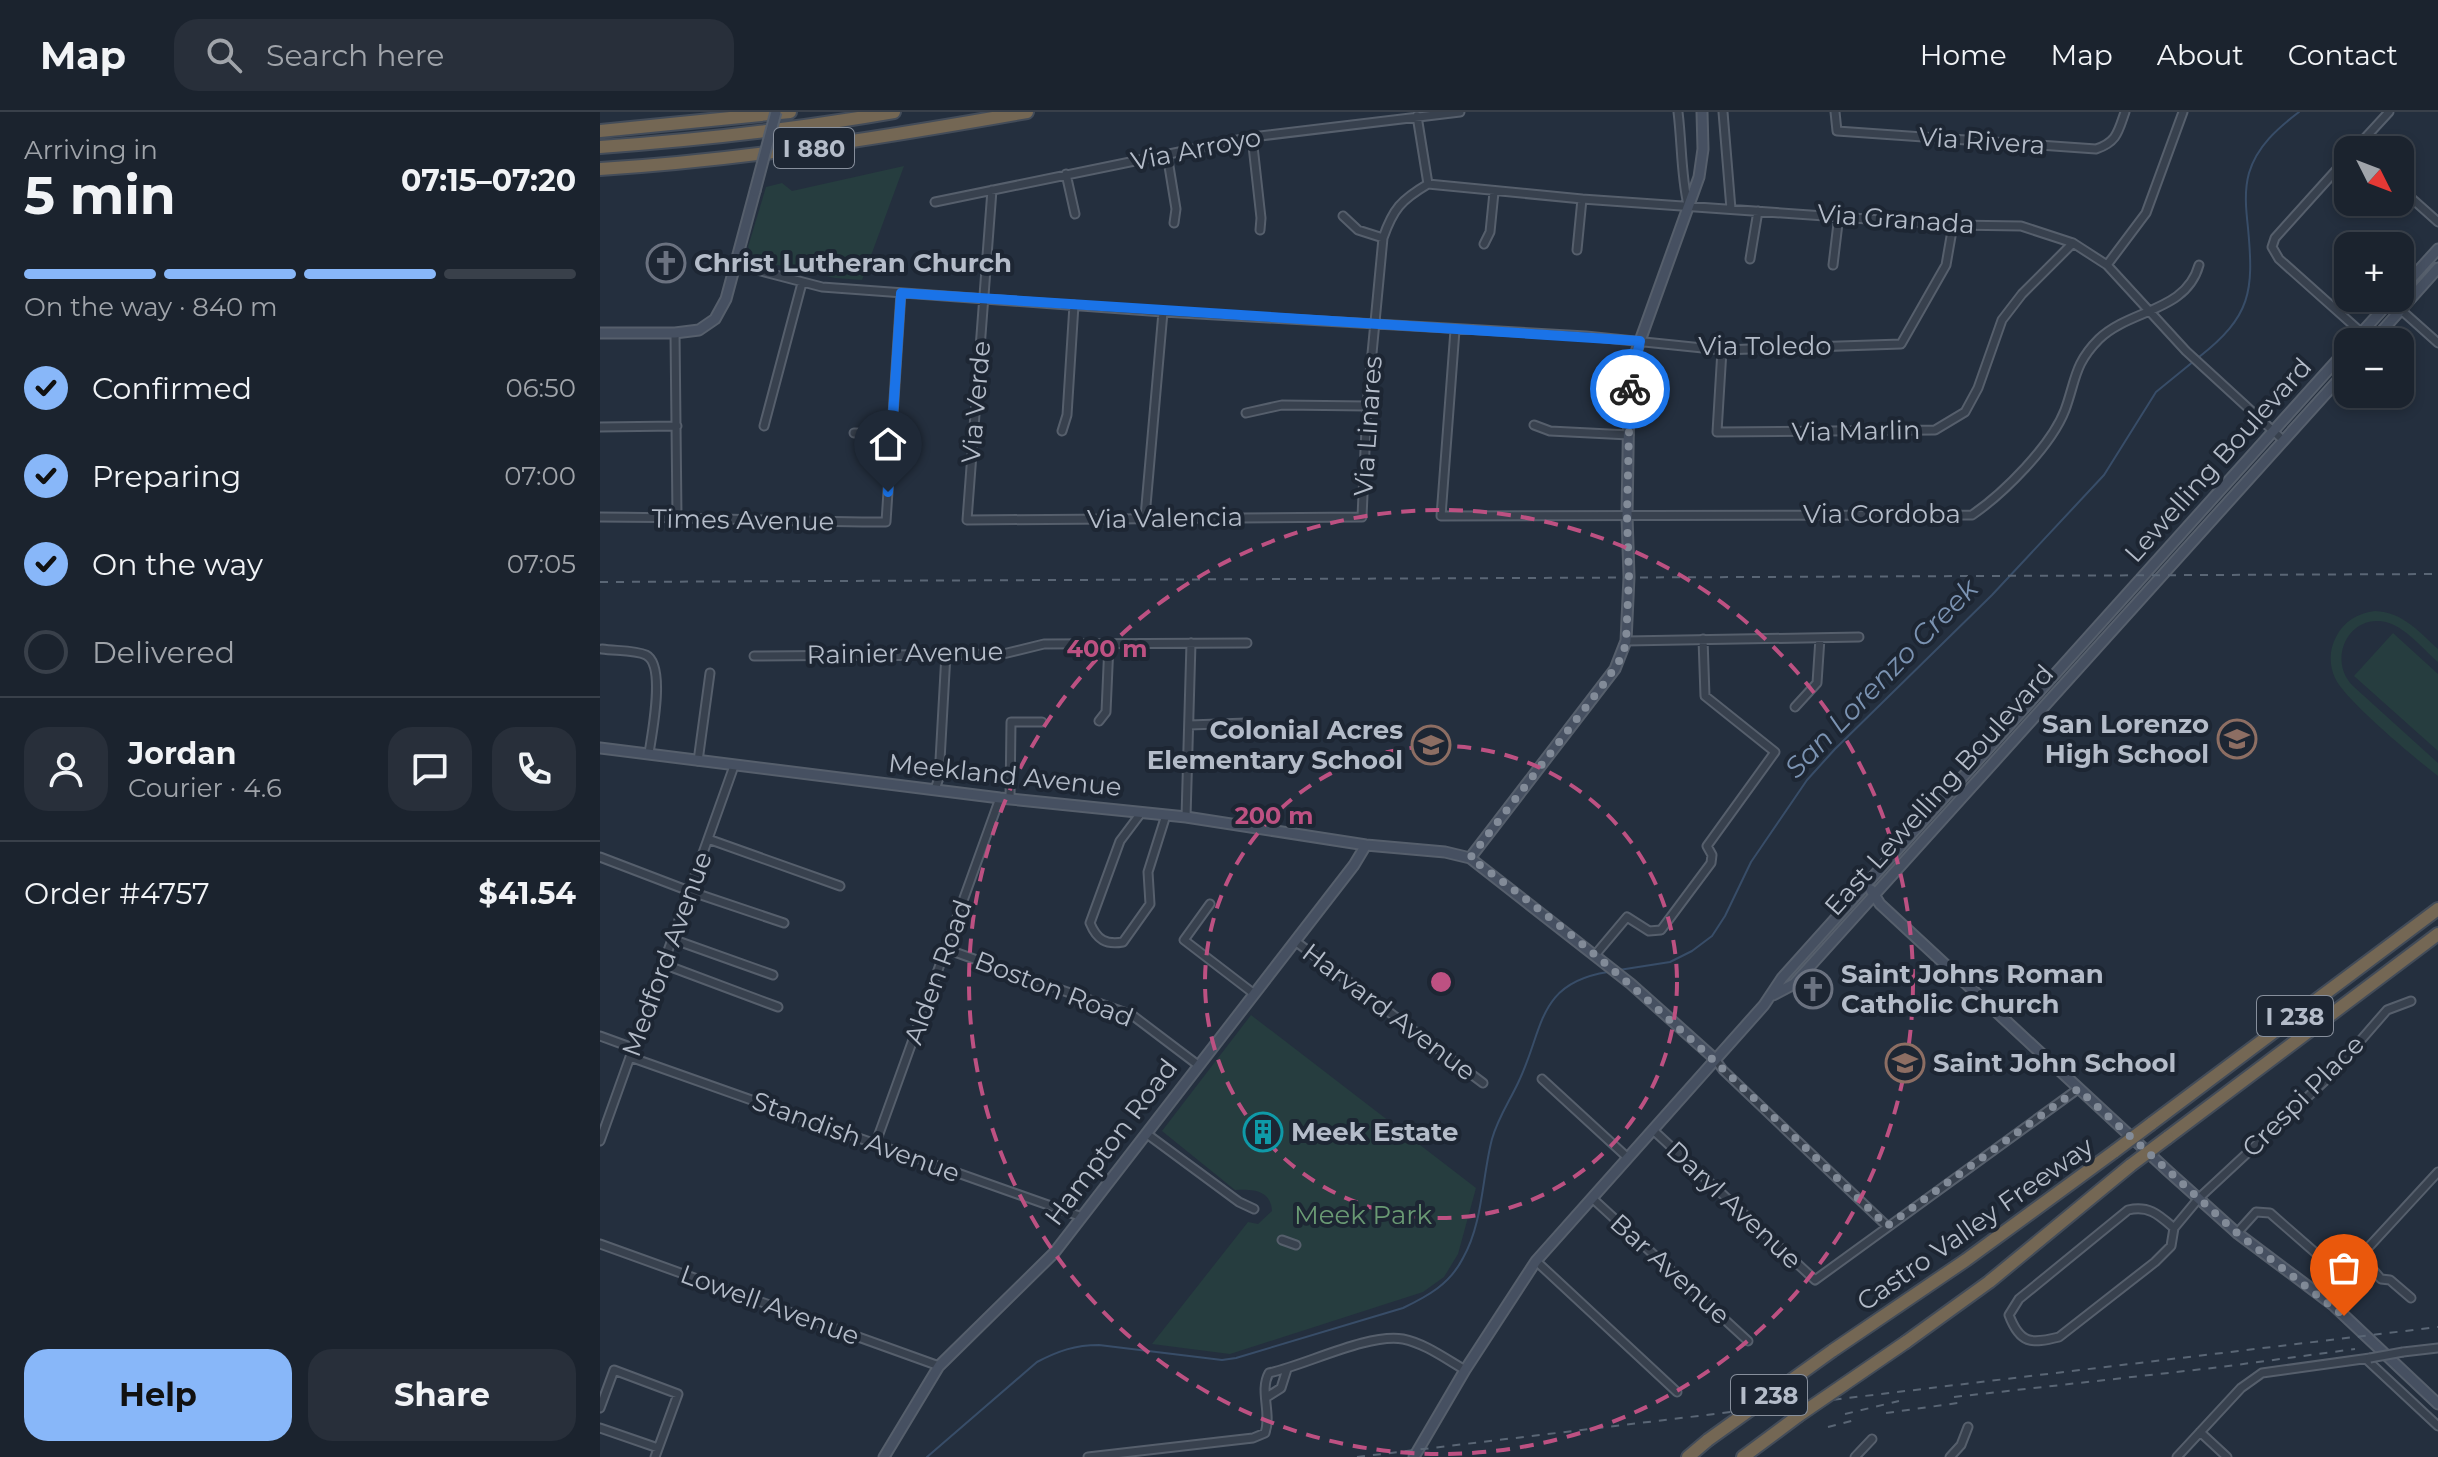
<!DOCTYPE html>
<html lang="en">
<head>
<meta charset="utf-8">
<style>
	body { margin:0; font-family:Montserrat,sans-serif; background:#282f3a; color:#f1f3f6; height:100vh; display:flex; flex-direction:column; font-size:30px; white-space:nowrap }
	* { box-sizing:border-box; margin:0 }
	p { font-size:26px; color:#a0a4aa }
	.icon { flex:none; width:44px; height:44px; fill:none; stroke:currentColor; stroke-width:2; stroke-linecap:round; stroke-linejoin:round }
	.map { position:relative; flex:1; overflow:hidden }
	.sheet { display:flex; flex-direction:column; background:#1b232e; width:600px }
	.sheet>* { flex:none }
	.needle { width:52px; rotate:132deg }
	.controls { position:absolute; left:1734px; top:24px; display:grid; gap:16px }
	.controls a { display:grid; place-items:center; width:80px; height:80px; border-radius:16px; background:#1b232e; box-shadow:0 4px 12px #0003,0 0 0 2px #39404a; font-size:40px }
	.pin { position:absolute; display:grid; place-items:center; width:68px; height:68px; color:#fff; margin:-82px -34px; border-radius:50% 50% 50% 0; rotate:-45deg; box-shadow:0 0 8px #0007 }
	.pin .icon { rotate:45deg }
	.courier { position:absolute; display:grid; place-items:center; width:80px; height:80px; margin:-40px; border:6px solid #1a73e8; border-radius:50%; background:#fff; color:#222; box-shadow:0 2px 10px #0007 }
	.summary em { font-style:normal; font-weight:700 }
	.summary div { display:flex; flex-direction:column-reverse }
	.summary { display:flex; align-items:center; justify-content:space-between; height:136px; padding:0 24px }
	h1 { font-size:52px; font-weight:700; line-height:60px }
	.bar { display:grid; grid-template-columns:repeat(4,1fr); gap:12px 8px; align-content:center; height:96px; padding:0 24px }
	.bar i { height:10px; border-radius:6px; background:#39404a }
	.bar .selected { background:#88b7f9 }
	.bar p { grid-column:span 4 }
	.line { display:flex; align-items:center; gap:20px; padding:0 24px; border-top:2px solid #39404a }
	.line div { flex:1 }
	.round { display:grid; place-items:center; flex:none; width:84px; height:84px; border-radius:24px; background:#282f3a }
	ol { padding:0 24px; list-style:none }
	li { display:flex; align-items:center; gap:24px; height:88px }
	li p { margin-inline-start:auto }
	li .icon { padding:8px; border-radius:50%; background:#88b7f9; color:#111; stroke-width:4 }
	li:last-child { color:#a0a4aa }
	li i { width:44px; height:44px; border:4px solid #39404a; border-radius:50% }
	.cta { display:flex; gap:16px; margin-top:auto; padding:16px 24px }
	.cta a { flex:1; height:92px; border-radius:24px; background:#88b7f9; color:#111; font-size:32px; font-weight:700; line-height:92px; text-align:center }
	.cta a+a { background:#282f3a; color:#f1f3f6 }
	header { display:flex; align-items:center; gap:48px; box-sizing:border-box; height:112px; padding:0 40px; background:#1b232e; border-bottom:2px solid #39404a }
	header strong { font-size:38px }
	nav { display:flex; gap:44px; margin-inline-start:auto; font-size:28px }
	.search { width:560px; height:72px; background:#282f3a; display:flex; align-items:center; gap:20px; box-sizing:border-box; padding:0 28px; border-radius:24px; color:#a0a4aa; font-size:30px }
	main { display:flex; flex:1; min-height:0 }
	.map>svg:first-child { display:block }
	.green { fill:#263d3f }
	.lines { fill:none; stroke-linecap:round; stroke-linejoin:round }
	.stream { stroke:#384d68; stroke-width:2 }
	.street-casing { stroke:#565f6c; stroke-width:11 }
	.secondary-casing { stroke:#565f6c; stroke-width:13 }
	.highway-casing { stroke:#434c59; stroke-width:16 }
	.street { stroke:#38414e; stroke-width:7 }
	.secondary { stroke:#465061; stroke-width:9 }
	.highway { stroke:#746754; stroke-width:12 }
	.rail { stroke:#5a6675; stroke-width:2; stroke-dasharray:8 8; stroke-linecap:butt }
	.street-bridge-casing { stroke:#565f6c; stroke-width:11; stroke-linecap:butt }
	.secondary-bridge-casing { stroke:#565f6c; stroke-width:13; stroke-linecap:butt }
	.highway-bridge-casing { stroke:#434c59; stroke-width:16; stroke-linecap:butt }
	.street-bridge { stroke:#38414e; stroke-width:7 }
	.secondary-bridge { stroke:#465061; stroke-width:9 }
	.highway-bridge { stroke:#746754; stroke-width:12 }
	.done { stroke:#828b98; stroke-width:8; stroke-dasharray:0 14.4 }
	.route { stroke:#1a73e8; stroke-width:10 }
	.ring { fill:none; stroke:#bd5182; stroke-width:4; stroke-dasharray:14 10 }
	.labels { text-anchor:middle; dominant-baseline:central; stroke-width:8; stroke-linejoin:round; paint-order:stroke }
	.shield { fill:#1d2633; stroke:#878f9c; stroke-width:2 }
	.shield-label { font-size:24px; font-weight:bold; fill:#b4bcc9 }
	.street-label { font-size:26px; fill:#b4bcc9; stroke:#1d2633 }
	.poi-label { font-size:26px; font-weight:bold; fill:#b4bcc9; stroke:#1d2633; text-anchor:start }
	.park-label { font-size:26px; fill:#6a9a74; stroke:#1d2633 }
	.water-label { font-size:28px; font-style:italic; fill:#7b93b2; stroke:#1d2633 }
	.centre { fill:#bd5182; stroke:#1d2633; stroke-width:4 }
	.ring-label { font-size:24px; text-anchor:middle; font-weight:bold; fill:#bd5182; stroke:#1d2633; stroke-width:8; stroke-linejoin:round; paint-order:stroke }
</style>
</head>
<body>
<header>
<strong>Map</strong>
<div class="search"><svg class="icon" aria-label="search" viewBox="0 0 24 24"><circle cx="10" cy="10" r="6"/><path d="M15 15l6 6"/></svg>Search here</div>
<nav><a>Home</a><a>Map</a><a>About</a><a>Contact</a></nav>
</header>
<main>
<section class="sheet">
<div class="summary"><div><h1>5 min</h1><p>Arriving in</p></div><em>07:15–07:20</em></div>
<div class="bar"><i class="selected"></i><i class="selected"></i><i class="selected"></i><i></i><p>On the way · 840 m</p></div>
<ol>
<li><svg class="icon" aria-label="check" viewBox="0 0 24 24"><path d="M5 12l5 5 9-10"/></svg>Confirmed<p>06:50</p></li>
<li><svg class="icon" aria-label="check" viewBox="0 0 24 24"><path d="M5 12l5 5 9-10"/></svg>Preparing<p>07:00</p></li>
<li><svg class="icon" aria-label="check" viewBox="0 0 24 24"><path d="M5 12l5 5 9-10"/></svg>On the way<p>07:05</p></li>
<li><i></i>Delivered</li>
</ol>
<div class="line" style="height:144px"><a class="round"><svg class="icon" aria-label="person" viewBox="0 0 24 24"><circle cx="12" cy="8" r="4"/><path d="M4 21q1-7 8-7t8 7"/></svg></a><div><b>Jordan</b><p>Courier · 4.6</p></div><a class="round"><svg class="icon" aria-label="chat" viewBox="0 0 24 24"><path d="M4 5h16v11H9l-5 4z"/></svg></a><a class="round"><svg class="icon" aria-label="phone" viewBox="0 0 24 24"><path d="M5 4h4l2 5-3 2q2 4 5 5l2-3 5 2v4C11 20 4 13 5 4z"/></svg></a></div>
<div class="line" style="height:104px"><div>Order #4757</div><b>$41.54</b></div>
<div class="cta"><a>Help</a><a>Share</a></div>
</section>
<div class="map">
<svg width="1838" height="1345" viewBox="0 0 1838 1345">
	<rect width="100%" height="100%" fill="#242f3e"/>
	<path class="green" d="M304 54 262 168 235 166 155 148 148 135 166 75 182 71 192 79Z
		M1775 499C1803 500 1819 520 1838 537V550C1824 538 1807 517 1789 511 1750 499 1726 547 1753 574L1838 651V664C1817 648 1744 587 1735 566 1729 553 1729 538 1736 525 1744 509 1758 501 1775 499Z
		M1793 521 1838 562V639L1754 564Z
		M651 903 876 1076 858 1142 844 1165 823 1180 630 1242 552 1232 648 1110 658 1112 672 1099C671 1078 653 1077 635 1078L562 1019Z"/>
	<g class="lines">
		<path class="stream" d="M1599 245C1651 204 1654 180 1648 116 1646 98 1644 79 1649 61 1657 34 1678 16 1699 0
			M1019 858 1070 850 1092 839 1112 824 1125 804 1151 750 1207 668 1235 637 1392 483 1504 363 1556 280 1594 249
			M327 1345 437 1250C458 1239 475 1233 499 1233L622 1248 636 1246 803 1196C828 1184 850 1172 863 1146 883 1111 882 1065 892 1027 898 1006 909 990 918 971 944 918 936 871 1008 860"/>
		<g class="street-casing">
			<path id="street" d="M1078 0C1082 32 1081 63 1088 93
				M1123 0 1131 97
				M1235 0 1237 19 1496 37C1517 30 1518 20 1525 0
				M652 25 661 106 660 118
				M1754 38 1789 0
				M567 42 576 97 574 111
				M1748 45 1675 126 1672 135 1679 147 1762 221
				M466 62 475 102
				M828 72 982 87 1353 113 1421 114 1473 131 1507 153 1586 239 1683 328
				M1800 76 1838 110
				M392 78 367 408 762 405 767 294 783 126C793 97 801 88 828 72L817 4
				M335 90 652 25 860 0
				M743 104 758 118 783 126
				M884 132 890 120 894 80
				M977 138 982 87
				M1150 147 1158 99
				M134 152 222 175 563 200 986 224 1122 238 1301 232 1346 153 1353 113
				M1233 153 1239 103
				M1507 153 1546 101 1583 0
				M1791 189 1838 231
				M855 218 841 404 1372 403C1404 381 1451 334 1465 298 1476 268 1474 252 1499 227 1530 197 1586 200 1599 153
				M75 221 77 405
				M1122 238 1117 320 1335 318 1365 300 1378 276 1402 208 1422 182 1473 131
				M646 301 682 293 767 294
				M934 313 950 319 1029 323
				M164 314 202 171
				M0 315 77 314
				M462 319 467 303 474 193
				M254 321 292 322
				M0 405C96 405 190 410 286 410L301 181
				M545 405 563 200
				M1026 529 1259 525
				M2 537C15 539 35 538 46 543 66 553 52 621 49 641
				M154 544 403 542 444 532 647 531
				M1195 595 1217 571 1220 526
				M499 609 506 600 509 532
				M589 613 647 611
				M98 649 110 561
				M335 677 339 666 346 542
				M410 687 411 610H442
				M541 701 520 729 490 811C497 828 506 833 523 830L550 792 548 760 566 703
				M586 705 591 531
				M108 727 240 774
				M0 745 89 779 184 811
				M610 792 584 828 653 881
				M72 827 173 863
				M695 829 883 971
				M346 837 532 903 598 953
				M995 843 1027 805 1049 819 1061 818 1111 751 1112 743 1107 734 1175 640 1105 584 1103 527
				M63 852 178 895
				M0 924 33 936
				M30 945 482 1105
				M1115 947 1123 958 1287 1114
				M942 967 1028 1046
				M1053 1018 1215 1168 1478 977
				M547 1022 639 1090 654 1097
				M0 1029 134 654
				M275 1033 400 686
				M992 1086 1148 1229
				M1574 1116C1559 1103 1549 1093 1528 1098L1419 1187 1409 1203C1420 1232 1431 1232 1459 1225L1555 1150 1571 1134 1574 1116 1599 1086 1728 966 1787 898 1811 889
				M1637 1121 1656 1100 1670 1101 1742 1164 1838 1060
				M682 1128 696 1133
				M0 1132 339 1254
				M1762 1145 1781 1167 1790 1168 1811 1186
				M936 1149 1077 1280
				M1803 1240 1838 1236
				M1766 1247 1838 1314
				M667 1285 681 1276 687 1257
				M0 1296 14 1258 78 1282 55 1345
				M0 1316 58 1336
				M1600 1320 1627 1345
				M488 1345 653 1326 665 1321C672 1301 659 1279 669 1261 706 1253 768 1221 803 1227 824 1231 846 1247 865 1258
				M1255 1345 1272 1327
				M1350 1345 1361 1333 1368 1315
				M1577 1345 1641 1276 1662 1261 1770 1246"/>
		</g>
		<g class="secondary-casing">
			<path id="secondary" d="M1800 179 1838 137
				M0 221H75L99 218 115 207 126 187 155 79
				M1753 230 1793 186
				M1772 230 1838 156
				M0 636 400 686 586 705 766 733 845 740 870 746 1031 872 1115 947
				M870 746 1015 557 1026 529 1029 465 1027 404 1029 281 1036 240 1099 65 1103 37 1102 0
				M1271 778 1280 792 1569 1060 1637 1121 1733 1193 1838 1292
				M1173 883 1194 872 1748 257
				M284 1345 339 1254 454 1141 754 753 766 733
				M814 1345 865 1258 936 1149 1164 893 1182 866 1748 236"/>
		</g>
		<g class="highway-casing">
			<path id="highway" d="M0 19 190 0
				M0 35C98 28 197 17 294 0
				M0 57C144 48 285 25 427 0
				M1551 1012 1838 797
				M1567 1026 1838 822
				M1306 1230 1389 1170 1531 1053
				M1232 1239 1366 1148 1515 1039
				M1088 1345 1108 1328
				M1143 1345 1198 1304"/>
		</g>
		<use href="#street" class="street"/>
		<use href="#secondary" class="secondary"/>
		<use href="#highway" class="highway"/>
		<path class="rail" d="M0 470 1838 462
			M1354 1285 1621 1255 1755 1237
			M1286 1301 1365 1290
			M1245 1302 1299 1289
			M1228 1315 1259 1307
			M757 1345 1838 1215"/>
		<g class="street-bridge-casing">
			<path id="street-bridge" d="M1770 1246 1803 1240"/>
		</g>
		<g class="secondary-bridge-casing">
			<path id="secondary-bridge" d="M155 79 176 0"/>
		</g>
		<g class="highway-bridge-casing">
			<path id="highway-bridge" d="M1515 1039 1551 1012
				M1531 1053 1567 1026
				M1198 1304 1306 1230
				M1108 1328 1232 1239"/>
		</g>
		<use href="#street-bridge" class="street-bridge"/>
		<use href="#secondary-bridge" class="secondary-bridge"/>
		<use href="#highway-bridge" class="highway-bridge"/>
	</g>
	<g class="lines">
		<path class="done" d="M1030 277 1027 404 1029 465 1026 529 1023 543 1006 569 870 746C1022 853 1153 986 1287 1114L1478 977 1637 1121 1744 1204"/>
		<path class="route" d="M288 380 301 181 1040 229 1030 277"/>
	</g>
	<g class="ring">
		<circle cx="841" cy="870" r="236"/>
		<circle cx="841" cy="870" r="472"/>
	</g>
	<defs>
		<g id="church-ring" transform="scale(2)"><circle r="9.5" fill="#1d2633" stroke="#6b7280" stroke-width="1.5"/><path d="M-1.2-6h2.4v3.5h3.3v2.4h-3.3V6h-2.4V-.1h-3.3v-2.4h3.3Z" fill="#6b7280"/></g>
		<g id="school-ring" transform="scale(2)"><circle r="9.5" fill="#1d2633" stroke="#8d6e63" stroke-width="1.5"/><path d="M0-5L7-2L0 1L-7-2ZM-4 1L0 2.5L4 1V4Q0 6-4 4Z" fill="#8d6e63"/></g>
		<g id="building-ring" transform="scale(2)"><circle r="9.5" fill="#1d2633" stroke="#0f9aa8" stroke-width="1.5"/><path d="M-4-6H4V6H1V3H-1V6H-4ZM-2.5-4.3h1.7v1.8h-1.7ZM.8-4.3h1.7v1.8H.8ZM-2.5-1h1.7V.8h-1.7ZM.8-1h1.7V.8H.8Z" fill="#0f9aa8"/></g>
	</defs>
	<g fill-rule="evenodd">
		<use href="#church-ring" x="66" y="151"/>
		<use href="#school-ring" x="1637" y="627"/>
		<use href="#school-ring" x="831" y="633"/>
		<use href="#church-ring" x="1213" y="877"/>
		<use href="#school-ring" x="1305" y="951"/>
		<use href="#building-ring" x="663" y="1020"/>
	</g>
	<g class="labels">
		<g class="shield">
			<rect x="174" y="16" width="80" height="40" rx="6"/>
			<rect x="1657" y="884" width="76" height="40" rx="6"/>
			<rect x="1131" y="1263" width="76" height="40" rx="6"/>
		</g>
		<g class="shield-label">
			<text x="214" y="36">I 880</text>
			<text x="1695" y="904">I 238</text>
			<text x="1169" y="1283">I 238</text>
		</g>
		<g class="street-label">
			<text transform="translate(1382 29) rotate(4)">Via Rivera</text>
			<text transform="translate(596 37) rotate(-11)">Via Arroyo</text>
			<text transform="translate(1296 107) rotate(4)">Via Granada</text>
			<text x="1165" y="234">Via Toledo</text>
			<text transform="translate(376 290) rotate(-85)">Via Verde</text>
			<text transform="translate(768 314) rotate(-86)">Via Linares</text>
			<text transform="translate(1256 319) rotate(-1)">Via Marlin</text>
			<text transform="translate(1618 348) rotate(-48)">Lewelling Boulevard</text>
			<text x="1282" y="402">Via Cordoba</text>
			<text transform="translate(565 406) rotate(-1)">Via Valencia</text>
			<text transform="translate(143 408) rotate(1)">Times Avenue</text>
			<text transform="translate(305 541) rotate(-1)">Rainier Avenue</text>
			<text transform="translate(405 663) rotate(6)">Meekland Avenue</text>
			<text transform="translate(1339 678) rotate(-48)">East Lewelling Boulevard</text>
			<text transform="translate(67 842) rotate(-70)">Medford Avenue</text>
			<text transform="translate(338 860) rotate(-70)">Alden Road</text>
			<text transform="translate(454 877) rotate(21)">Boston Road</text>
			<text transform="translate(789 900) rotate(37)">Harvard Avenue</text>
			<text transform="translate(1703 984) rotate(-45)">Crespi Place</text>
			<text transform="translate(256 1025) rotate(20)">Standish Avenue</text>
			<text transform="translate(511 1030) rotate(-53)">Hampton Road</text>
			<text transform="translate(1134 1093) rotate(43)">Daryl Avenue</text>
			<text transform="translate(1375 1112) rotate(-35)">Castro Valley Freeway</text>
			<text transform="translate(1070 1157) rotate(42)">Bar Avenue</text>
			<text transform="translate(170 1193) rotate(20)">Lowell Avenue</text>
		</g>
		<g class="poi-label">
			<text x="94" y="151">Christ Lutheran Church</text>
			<text x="1609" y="612" text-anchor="end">San Lorenzo<tspan x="1609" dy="30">High School</tspan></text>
			<text x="803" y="618" text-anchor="end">Colonial Acres<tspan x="803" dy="30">Elementary School</tspan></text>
			<text x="1241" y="862">Saint Johns Roman<tspan x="1241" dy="30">Catholic Church</tspan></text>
			<text x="1333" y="951">Saint John School</text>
			<text x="691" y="1020">Meek Estate</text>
		</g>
		<g class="park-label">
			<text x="763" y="1103">Meek Park</text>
		</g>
		<g class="water-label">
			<text transform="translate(1281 566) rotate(-46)">San Lorenzo Creek</text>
		</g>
	</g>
	<circle cx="841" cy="870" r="12" class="centre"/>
	<g class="ring-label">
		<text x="507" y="545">400 m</text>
		<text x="674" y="712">200 m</text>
	</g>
</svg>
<div class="controls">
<a><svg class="needle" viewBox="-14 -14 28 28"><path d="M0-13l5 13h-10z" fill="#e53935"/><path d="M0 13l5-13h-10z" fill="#a0a4aa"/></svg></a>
<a>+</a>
<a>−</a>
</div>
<div class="pin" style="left:1744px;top:1204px;background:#ea580c"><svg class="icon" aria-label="bag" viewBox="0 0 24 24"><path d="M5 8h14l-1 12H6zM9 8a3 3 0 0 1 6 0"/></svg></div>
<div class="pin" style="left:288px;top:380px;background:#1f2937"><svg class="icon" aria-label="home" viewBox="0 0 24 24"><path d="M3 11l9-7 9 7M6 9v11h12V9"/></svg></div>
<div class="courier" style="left:1030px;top:277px"><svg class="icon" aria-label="bike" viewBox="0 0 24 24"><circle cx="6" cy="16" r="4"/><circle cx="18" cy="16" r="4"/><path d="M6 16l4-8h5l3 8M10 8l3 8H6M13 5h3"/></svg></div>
</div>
</main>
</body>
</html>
